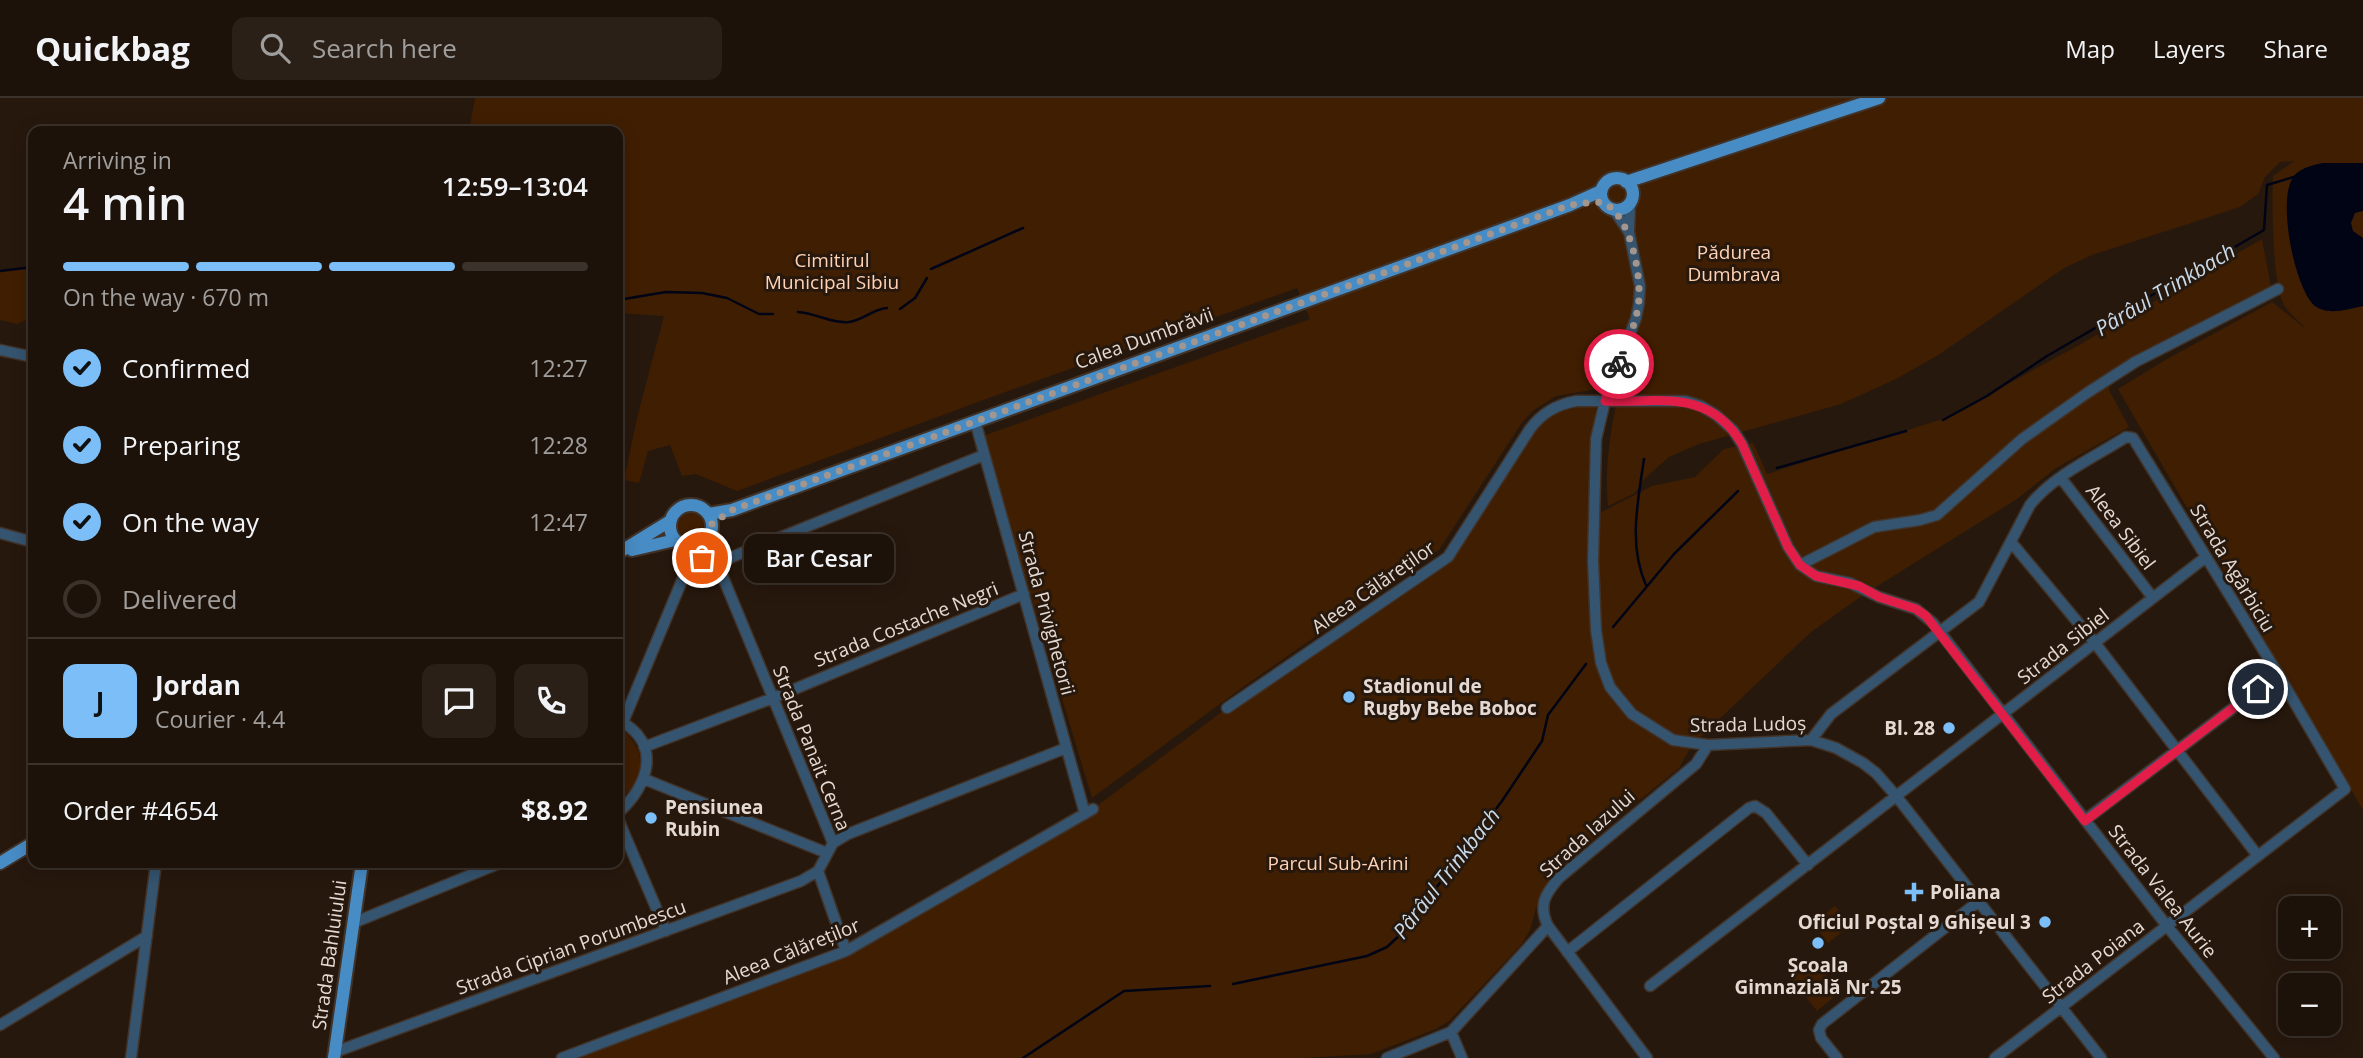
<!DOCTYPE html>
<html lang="en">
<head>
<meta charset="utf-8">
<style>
	body { margin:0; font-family:"Open Sans",sans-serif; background:#2a2018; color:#f1f3f6; height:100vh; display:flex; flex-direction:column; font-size:26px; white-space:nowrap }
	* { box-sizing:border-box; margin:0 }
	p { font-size:23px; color:#a09e9c }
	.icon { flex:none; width:38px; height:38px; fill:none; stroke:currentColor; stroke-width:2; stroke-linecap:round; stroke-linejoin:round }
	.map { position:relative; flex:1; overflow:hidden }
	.drawer { position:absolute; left:28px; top:28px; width:595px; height:742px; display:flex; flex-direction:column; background:#1d120a; border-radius:14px; box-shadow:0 4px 18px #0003,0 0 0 2px #3b322b }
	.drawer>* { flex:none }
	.fabs { position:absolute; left:2278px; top:798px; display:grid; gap:14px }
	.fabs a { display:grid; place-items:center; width:63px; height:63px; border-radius:14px; background:#1d120a; box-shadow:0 4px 18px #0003,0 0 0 2px #3b322b; font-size:35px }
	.pin { position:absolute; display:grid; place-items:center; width:60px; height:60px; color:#fff; margin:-30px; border:4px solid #fff; border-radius:50%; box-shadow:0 2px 7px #0007 }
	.courier { position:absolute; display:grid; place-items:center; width:70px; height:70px; margin:-35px; border:5px solid #e11d48; border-radius:50%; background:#fff; color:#222; box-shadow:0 2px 9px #0007 }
	.bubble { position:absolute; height:49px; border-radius:14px; background:#1d120a; box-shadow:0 4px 18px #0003,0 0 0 2px #3b322b; font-size:23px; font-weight:600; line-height:49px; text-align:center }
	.summary em { font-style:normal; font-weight:600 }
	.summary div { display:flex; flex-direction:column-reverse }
	.summary { display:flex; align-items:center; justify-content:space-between; height:119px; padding:0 35px }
	h1 { font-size:46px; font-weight:600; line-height:52px }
	.bar { display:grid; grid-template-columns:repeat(4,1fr); gap:10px 7px; align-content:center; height:84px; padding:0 35px }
	.bar i { height:9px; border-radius:5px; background:#3b322b }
	.bar .active { background:#7bbef8 }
	.bar p { grid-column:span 4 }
	.line { display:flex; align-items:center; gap:18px; padding:0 35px; border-top:2px solid #3b322b }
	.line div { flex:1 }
	.round { display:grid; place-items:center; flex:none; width:74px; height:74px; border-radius:14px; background:#2a2018 }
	ol { padding:0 35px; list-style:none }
	li { display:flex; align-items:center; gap:21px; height:77px }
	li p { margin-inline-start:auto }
	li .icon { padding:7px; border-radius:50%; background:#7bbef8; color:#111; stroke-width:4 }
	li:last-child { color:#a09e9c }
	li i { width:38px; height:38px; border:4px solid #3b322b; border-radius:50% }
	header { display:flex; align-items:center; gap:42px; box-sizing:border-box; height:98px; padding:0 35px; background:#1d120a; border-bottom:2px solid #3b322b }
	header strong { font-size:33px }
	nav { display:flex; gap:38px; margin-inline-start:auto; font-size:24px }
	.search { width:490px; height:63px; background:#2a2018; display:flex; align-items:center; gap:18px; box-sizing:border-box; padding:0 24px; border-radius:14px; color:#a09e9c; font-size:26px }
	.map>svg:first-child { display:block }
	.green { fill:#401e02 }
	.water { fill:#000415 }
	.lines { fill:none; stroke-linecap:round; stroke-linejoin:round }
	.stream { stroke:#000415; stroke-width:2.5 }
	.minor-casing { stroke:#423329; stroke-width:13 }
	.major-casing { stroke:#423329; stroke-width:16 }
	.minor { stroke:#35546f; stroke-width:10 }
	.major { stroke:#488cc5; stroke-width:12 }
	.done { stroke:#a2968e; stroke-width:7; stroke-dasharray:0 12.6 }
	.route { stroke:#e11d48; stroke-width:9 }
	.poi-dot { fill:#7bbef8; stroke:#27180d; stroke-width:2.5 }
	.labels { text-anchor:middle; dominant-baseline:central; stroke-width:6; stroke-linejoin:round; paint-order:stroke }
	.park-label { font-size:19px; fill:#ffd2b5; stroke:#27180d }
	.street-label { font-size:19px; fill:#e5dad3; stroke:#27180d }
	.poi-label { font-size:19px; font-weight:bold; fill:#e5dad3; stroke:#27180d; text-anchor:start }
	.water-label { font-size:21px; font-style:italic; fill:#c7daec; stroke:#27180d }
</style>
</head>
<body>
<header>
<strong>Quickbag</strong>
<div class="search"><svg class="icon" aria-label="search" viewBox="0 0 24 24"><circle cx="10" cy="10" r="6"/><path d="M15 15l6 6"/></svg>Search here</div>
<nav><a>Map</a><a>Layers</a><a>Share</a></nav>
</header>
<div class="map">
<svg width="2363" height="960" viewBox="0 0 2363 960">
	<rect width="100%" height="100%" fill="#27180d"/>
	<path class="green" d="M475 0H2363V712L2118 291 2167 261 2272 204 2306 231C2300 223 2289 216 2284 207 2272 186 2272 105 2273 78L2294 63 2280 64 2265 79 2258 96 2240 109 2092 157 2064 170 1940 256 1898 280 1841 306 1699 346 1669 359 1644 381 1635 395 1608 408C1604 366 1611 327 1621 287L1556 298 1534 312 1523 323 1439 452 1243 589 1092 700 983 338 1310 221 1297 190 986 301 737 393 696 376 682 378 670 347 648 353 639 385 624 382 637 320 664 218 618 215V33H469Z
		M2262 141 2271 189 2106 276 2110 294 2129 329 2056 370 2017 401 1863 497 1811 534 1692 647 1679 670 1604 731 1554 776 1539 799 1530 832 1522 846 1449 923 1436 931 1371 956 1303 960H562L846 853 1093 711 1227 610 1441 465 1530 331 1554 309 1596 305 1594 418 1652 388 1695 379 1724 351 1753 345 1767 376 1946 320 2081 246Z
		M33 169V219L17 226 0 222V173Z
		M678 428a13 13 0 1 1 26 0a13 13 0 1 1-26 0Z
		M618 629C634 638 645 660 639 678 635 688 625 697 618 704Z
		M1835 808 1851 827 1828 845 1813 825Z
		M1819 860 1830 875 1804 895 1792 880Z
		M1832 877 1843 892 1817 913 1805 898Z"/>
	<path class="water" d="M2323 65H2363V113L2355 115 2351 125 2353 133 2363 140V208C2349 211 2328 218 2315 208 2295 192 2276 100 2294 78 2300 70 2313 67 2323 65Z"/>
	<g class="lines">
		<path class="stream" d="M931 171 1023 130
			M0 173 33 169
			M618 202 666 194 702 195 727 200 759 216H773
			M900 211 915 200 927 180
			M798 214C816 215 832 226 849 224 863 222 873 211 887 210
			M1943 322 1987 298 2047 258 2264 132 2267 87 2297 78
			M1644 361C1638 403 1628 447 1646 487
			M1777 370 1906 333
			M1613 529 1674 456 1738 393
			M1233 886 1367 858 1387 849 1401 836 1502 703 1542 643 1548 617 1586 566
			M1023 960 1124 893 1210 888"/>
		<g class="minor-casing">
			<path id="minor" d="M1630 106 1629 134 1640 188 1639 205 1636 220 1605 303 1596 341 1593 463 1596 532 1601 565 1610 589 1632 616 1673 642 1708 647 1811 642 1836 650 1863 665 1876 675 1897 699 2101 960
				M1614 112 1628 133
				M0 252 33 259
				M975 323 1085 716
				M2061 380 2153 500
				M0 435 33 444
				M709 439 715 460 833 745 818 773 846 853
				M2011 444 2095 545 2258 758
				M682 447 688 468
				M697 449 711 458
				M717 465 984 357
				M1800 467 1874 429 1920 422 1937 417 2022 341 2087 295 2135 264 2278 191
				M1227 610 1448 459 1530 331C1542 315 1556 307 1576 303H1685L1701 308 1716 317 1733 332 1742 346 1788 449 1800 467 1816 478 1850 485 1879 499 1916 511 1933 525 2167 828 2274 960
				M623 624 688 468 708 456
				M1811 642 1831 616 1979 504 2030 407C2054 377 2095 359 2126 339L2133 340 2278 576 2345 691 1995 960
				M644 649 773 600 1024 496
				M644 681 827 755
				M618 715C649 688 663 644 618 622
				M618 721 666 833
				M2085 722 2278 576
				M833 745 848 736 1066 650
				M353 825 500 765
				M1567 854 1749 710 1755 708 1766 715 1808 767
				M1650 888 2206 459
				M0 927 147 838
				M1451 934 1462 960
				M333 958 335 954 801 783 818 773
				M131 960 156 765
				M562 960 846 853 1093 711
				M1387 960 1451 934 1548 828
				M1647 960 1548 828C1538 807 1545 796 1559 780L1696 666 1708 647
				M1837 960 1821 940 1819 932 1822 926 1979 803"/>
		</g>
		<g class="major-casing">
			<path id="major" d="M1601 96a16 16 0 1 1 32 0a16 16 0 1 1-32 0Z
				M1626 84 1879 0
				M670 428a21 21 0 1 1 42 0a21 21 0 1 1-42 0Z
				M709 416 732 412 1570 107 1601 93
				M632 452 675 442
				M618 455 670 423
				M0 765 33 745
				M334 960 362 765"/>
		</g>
		<use href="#minor" class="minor"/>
		<use href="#major" class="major"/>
	</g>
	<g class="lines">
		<path class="done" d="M702 460 708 456 715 460 709 439 712 426 732 412 1570 107C1577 106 1598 103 1603 105 1631 116 1643 182 1638 209 1635 228 1626 247 1619 266"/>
		<path class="route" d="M1619 266 1605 303C1659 305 1709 290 1742 346L1788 449 1800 467 1816 478 1859 488 1879 499 1916 511 1926 518 2085 723 2258 591"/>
	</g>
	<g class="poi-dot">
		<circle cx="1349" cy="599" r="7"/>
		<circle cx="1949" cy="630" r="7"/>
		<circle cx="651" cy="720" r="7"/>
		<path d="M1910.5 783.5h7v7h7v7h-7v7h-7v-7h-7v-7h7z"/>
		<circle cx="2045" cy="824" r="7"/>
		<circle cx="1818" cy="845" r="7"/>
	</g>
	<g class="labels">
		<g class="park-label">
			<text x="1734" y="154">Pădurea<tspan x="1734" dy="22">Dumbrava</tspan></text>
			<text x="832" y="162">Cimitirul<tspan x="832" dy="22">Municipal Sibiu</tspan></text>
			<text x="1338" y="765">Parcul Sub-Arini</text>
		</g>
		<g class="street-label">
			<text transform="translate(1144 240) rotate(-20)">Calea Dumbrăvii</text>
			<text transform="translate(2121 429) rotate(53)">Aleea Sibiel</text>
			<text transform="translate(2233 470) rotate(59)">Strada Agârbiciu</text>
			<text transform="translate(1373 489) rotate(-35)">Aleea Călăreților</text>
			<text transform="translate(1047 515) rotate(75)">Strada Privighetorii</text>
			<text transform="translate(906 526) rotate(-22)">Strada Costache Negri</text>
			<text transform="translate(2063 548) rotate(-38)">Strada Sibiel</text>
			<text transform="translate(1748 626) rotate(-1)">Strada Ludoș</text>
			<text transform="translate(812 650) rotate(68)">Strada Panait Cerna</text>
			<text transform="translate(1587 735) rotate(-42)">Strada Iazului</text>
			<text transform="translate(2163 793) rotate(52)">Strada Valea Aurie</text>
			<text transform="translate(571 849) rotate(-20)">Strada Ciprian Porumbescu</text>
			<text transform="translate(791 853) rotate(-22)">Aleea Călăreților</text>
			<text transform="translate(329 857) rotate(-82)">Strada Bahluiului</text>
			<text transform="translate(2093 863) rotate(-38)">Strada Poiana</text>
		</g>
		<g class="poi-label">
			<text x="1363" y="588">Stadionul de<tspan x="1363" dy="22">Rugby Bebe Boboc</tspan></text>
			<text x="1935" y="630" text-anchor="end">Bl. 28</text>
			<text x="665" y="709">Pensiunea<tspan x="665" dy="22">Rubin</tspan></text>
			<text x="1930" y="794">Poliana</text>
			<text x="2031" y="824" text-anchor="end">Oficiul Poștal 9 Ghișeul 3</text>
			<text x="1818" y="867" text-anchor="middle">Școala<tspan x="1818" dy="22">Gimnazială Nr. 25</tspan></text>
		</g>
		<g class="water-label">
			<text transform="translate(2165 191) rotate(-31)">Pârâul Trinkbach</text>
			<text transform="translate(1446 775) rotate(-52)">Pârâul Trinkbach</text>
		</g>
	</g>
</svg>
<div class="fabs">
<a>+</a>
<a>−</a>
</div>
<div class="pin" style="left:702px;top:460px;background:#ea580c"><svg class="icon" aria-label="bag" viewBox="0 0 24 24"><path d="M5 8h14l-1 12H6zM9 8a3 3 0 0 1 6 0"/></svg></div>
<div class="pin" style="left:2258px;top:591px;background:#1f2937"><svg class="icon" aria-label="home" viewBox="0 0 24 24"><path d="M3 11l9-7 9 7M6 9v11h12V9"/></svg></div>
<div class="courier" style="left:1619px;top:266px"><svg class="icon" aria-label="bike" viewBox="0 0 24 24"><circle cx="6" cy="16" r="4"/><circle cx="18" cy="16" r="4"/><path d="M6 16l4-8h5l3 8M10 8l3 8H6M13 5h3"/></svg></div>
<div class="bubble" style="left:744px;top:436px;width:150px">Bar Cesar</div>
<section class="drawer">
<div class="summary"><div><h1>4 min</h1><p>Arriving in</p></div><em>12:59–13:04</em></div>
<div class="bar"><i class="active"></i><i class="active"></i><i class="active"></i><i></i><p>On the way · 670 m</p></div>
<ol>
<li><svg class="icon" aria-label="check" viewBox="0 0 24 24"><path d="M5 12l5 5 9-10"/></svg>Confirmed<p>12:27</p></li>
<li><svg class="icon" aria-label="check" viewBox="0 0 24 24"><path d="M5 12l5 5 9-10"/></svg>Preparing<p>12:28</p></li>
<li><svg class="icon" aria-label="check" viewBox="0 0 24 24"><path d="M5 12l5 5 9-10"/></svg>On the way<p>12:47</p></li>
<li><i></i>Delivered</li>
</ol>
<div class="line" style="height:126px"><b class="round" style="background:#7bbef8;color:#111">J</b><div><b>Jordan</b><p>Courier · 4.4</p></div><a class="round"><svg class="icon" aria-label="chat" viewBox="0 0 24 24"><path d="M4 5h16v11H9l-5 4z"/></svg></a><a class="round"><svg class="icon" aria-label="phone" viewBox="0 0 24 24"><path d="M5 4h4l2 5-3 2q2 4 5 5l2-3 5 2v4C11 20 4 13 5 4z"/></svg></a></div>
<div class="line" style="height:91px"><div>Order #4654</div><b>$8.92</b></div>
</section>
</div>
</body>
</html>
